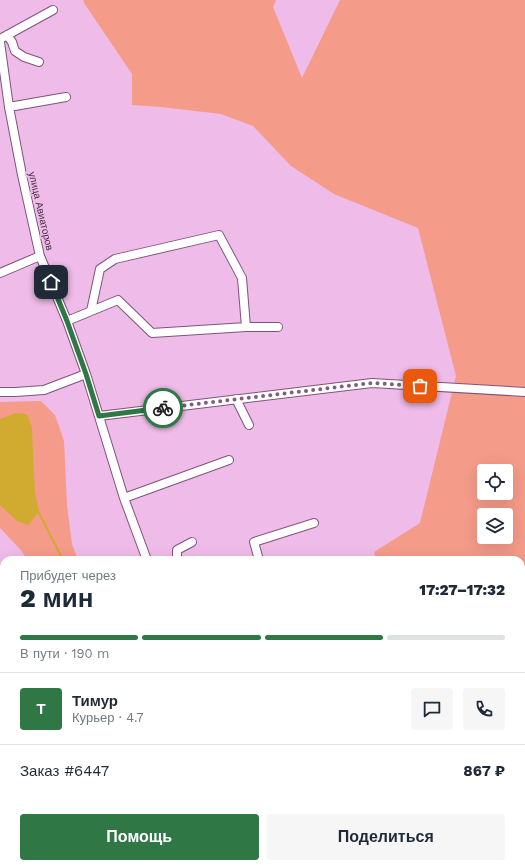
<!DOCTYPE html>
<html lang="ru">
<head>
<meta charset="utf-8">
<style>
	body { margin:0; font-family:"Work Sans",sans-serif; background:#f6f6f7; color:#1f2937; height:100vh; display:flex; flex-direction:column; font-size:15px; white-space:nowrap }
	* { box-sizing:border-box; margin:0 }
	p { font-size:13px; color:#747a83 }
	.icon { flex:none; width:22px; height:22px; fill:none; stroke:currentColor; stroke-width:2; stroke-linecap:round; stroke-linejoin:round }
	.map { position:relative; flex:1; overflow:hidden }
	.side { position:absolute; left:0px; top:556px; width:525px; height:312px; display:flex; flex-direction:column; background:#fff; border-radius:12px 12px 0 0; box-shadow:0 4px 16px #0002 }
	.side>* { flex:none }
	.controls { position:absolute; left:477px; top:464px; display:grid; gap:8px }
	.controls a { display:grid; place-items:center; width:36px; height:36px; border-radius:4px; background:#fff; box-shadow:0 4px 16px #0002; font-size:20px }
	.pin { position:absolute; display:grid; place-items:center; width:34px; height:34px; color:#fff; margin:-17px; border-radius:8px; box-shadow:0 2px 6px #0006 }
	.courier { position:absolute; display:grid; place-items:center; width:40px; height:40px; margin:-20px; border:3px solid #2f7846; border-radius:50%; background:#fff; color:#222; box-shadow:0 1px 5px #0007 }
	.overview em { font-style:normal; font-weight:800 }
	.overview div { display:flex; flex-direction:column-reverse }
	.overview { display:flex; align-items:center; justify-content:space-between; height:68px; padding:0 20px }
	h1 { font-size:26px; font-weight:800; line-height:30px }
	.bar { display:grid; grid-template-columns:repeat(4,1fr); gap:6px 4px; align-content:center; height:48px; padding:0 20px }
	.bar i { height:5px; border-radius:3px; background:#e0e1e3 }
	.bar .selected { background:#2f7846 }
	.bar p { grid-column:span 4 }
	.line { display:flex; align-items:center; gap:10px; padding:0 20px; border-top:1px solid #e0e1e3 }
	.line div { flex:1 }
	.round { display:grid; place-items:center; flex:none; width:42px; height:42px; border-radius:4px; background:#f6f6f7 }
	.primary-button { display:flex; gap:8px; margin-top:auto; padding:8px 20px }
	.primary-button a { flex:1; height:46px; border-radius:4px; background:#2f7846; color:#fff; font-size:16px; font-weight:800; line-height:46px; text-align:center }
	.primary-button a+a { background:#f6f6f7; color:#1f2937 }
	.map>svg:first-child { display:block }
	.green { fill:#f59b8a; fill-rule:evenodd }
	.water { fill:#d0ab30 }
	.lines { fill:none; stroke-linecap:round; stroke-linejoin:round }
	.stream { stroke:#d0ab30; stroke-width:2 }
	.minor-casing { stroke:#80537b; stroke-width:10 }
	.minor { stroke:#fff; stroke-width:8 }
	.done { stroke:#7f5f7b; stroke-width:4; stroke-dasharray:0 7.2 }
	.route { stroke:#2f7846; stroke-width:5 }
	.labels { text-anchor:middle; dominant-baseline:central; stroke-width:4; stroke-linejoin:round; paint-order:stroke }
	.street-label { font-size:10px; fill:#432e40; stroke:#efbbe8 }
</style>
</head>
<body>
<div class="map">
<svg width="525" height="868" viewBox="0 0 525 868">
	<rect width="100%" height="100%" fill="#efbbe8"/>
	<path class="green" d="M83 0H276L273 7 302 78 340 0H525V868H506L503 864H521V560H376L374 552 420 523 456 376 418 228 334 194 291 166 253 126 221 114 161 107 132 105V74L84 3ZM484 471H506V493H484ZM484 515H506V537H484Z
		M41 401 55 415 64 441 67 505 72 544 78 560H28L20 549 0 528V402Z"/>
	<path class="water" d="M16 413 27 414 32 428 33 456 35 493 39 512 28 525 17 521 0 505V419Z"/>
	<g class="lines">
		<path class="stream" d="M38 511 63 560
			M209 864 212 868"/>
		<g class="minor-casing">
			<path id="minor" d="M7 35 12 42 15 51 24 57 39 62
				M0 39 53 10
				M0 42 9 107 22 175 40 256 67 321 86 374 124 498 147 560
				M9 107 66 97
				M0 273 40 256
				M91 311 100 269 115 259 219 235 242 278 246 327
				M67 321 118 300 152 333 246 327H278
				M0 392H15L44 390 86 374
				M236 399 249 425
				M99 416 372 383 525 392
				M124 498 229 460
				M177 560V550L192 542
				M259 560 254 542 314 523
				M0 614 4 620V648
				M268 864 270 868
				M291 864 293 868
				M328 864 330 868
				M359 864 360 868
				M423 864 425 868
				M49 868V864
				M151 868 158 864
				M383 868 392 864"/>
		</g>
		<use href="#minor" class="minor"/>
	</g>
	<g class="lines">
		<path class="done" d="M163 408 372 383 420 386"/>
		<path class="route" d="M51 282 67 321 86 374 99 416 163 408"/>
	</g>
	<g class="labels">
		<g class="street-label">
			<text transform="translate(41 211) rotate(77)">улица Авиаторов</text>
		</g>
	</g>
</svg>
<div class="controls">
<a><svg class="icon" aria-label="locate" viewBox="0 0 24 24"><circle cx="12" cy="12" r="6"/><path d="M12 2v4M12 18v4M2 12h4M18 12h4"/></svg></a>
<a><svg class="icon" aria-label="layers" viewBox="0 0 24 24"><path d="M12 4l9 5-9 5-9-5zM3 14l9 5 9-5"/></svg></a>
</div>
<div class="pin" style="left:420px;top:386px;background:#ea580c"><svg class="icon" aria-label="bag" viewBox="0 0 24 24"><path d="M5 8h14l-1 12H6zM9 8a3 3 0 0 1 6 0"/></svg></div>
<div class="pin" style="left:51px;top:282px;background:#1f2937"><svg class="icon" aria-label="home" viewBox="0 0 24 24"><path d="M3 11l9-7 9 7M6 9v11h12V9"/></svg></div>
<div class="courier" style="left:163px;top:408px"><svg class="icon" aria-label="bike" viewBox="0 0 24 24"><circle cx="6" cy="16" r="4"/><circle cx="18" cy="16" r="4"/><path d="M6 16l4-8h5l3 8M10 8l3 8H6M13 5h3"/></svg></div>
<section class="side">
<div class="overview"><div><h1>2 мин</h1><p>Прибудет через</p></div><em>17:27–17:32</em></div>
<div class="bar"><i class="selected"></i><i class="selected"></i><i class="selected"></i><i></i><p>В пути · 190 m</p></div>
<div class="line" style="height:72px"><b class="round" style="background:#2f7846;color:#fff">Т</b><div><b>Тимур</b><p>Курьер · 4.7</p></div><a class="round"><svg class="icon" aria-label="chat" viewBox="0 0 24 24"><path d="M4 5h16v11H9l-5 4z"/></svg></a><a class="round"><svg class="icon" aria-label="phone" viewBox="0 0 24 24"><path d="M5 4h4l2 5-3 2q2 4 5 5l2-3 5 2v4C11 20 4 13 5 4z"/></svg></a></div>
<div class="line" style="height:52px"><div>Заказ #6447</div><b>867 ₽</b></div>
<div class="primary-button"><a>Помощь</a><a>Поделиться</a></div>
</section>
</div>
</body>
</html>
